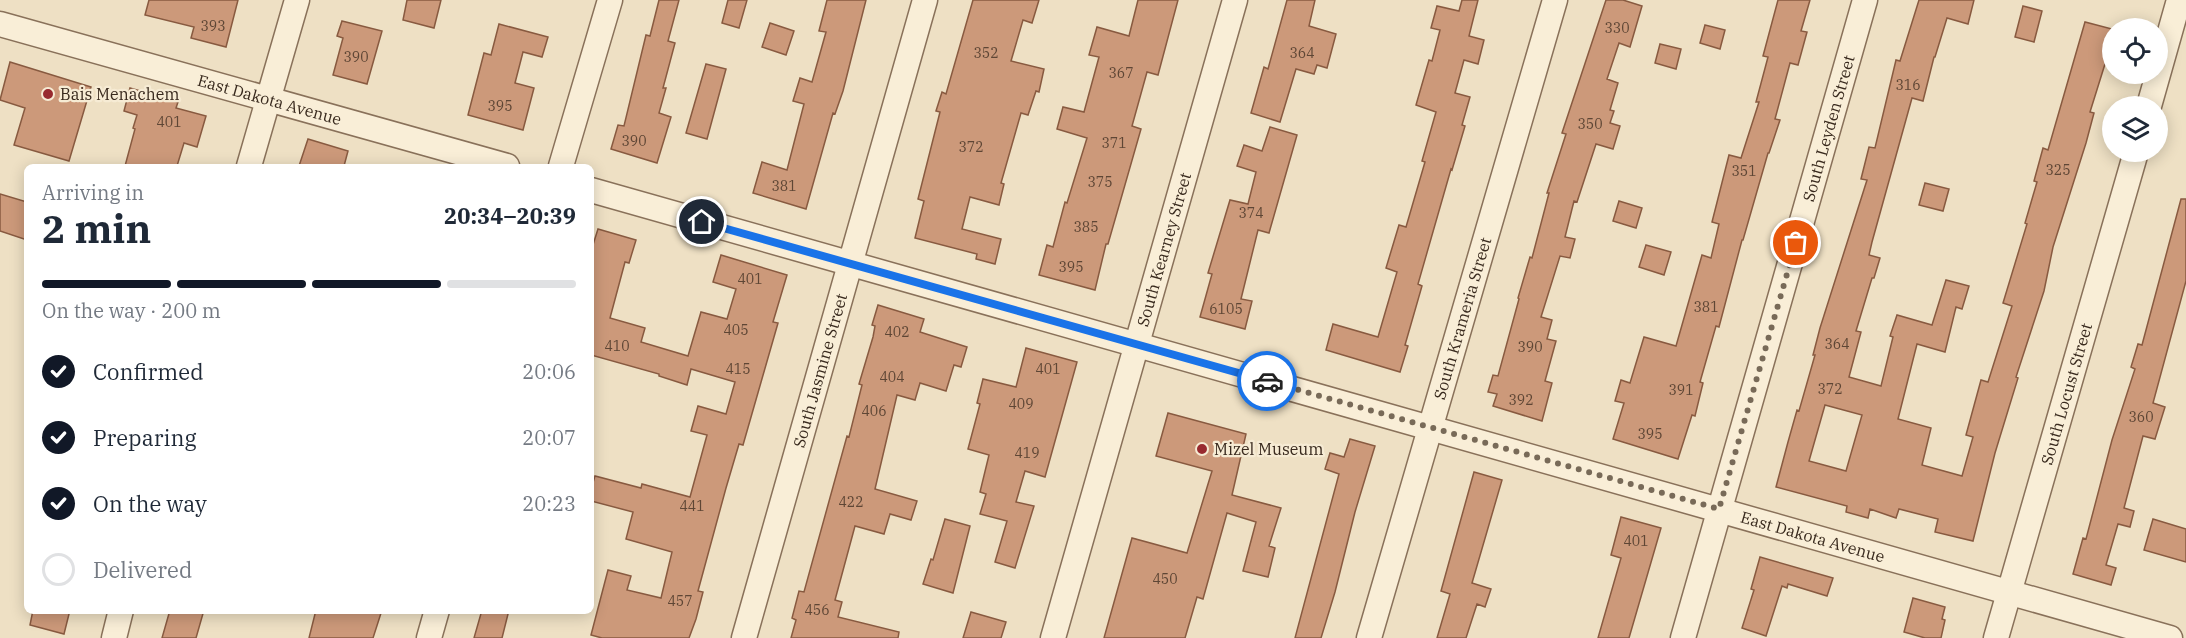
<!DOCTYPE html>
<html lang="en">
<head>
<meta charset="utf-8">
<style>
	body { margin:0; font-family:"IBM Plex Serif",serif; background:#f2f2f3; color:#1f2937; height:100vh; display:flex; flex-direction:column; font-size:22px; white-space:nowrap }
	* { box-sizing:border-box; margin:0 }
	p { font-size:20px; color:#747a83 }
	.icon { flex:none; width:33px; height:33px; fill:none; stroke:currentColor; stroke-width:2; stroke-linecap:round; stroke-linejoin:round }
	.map { position:relative; flex:1; overflow:hidden }
	.sheet { position:absolute; left:24px; top:164px; width:570px; height:450px; display:flex; flex-direction:column; background:#fff; border-radius:9px; box-shadow:0 3px 15px #0003 }
	.sheet>* { flex:none }
	.buttons { position:absolute; left:2102px; top:18px; display:grid; gap:12px }
	.buttons a { display:grid; place-items:center; width:66px; height:66px; border-radius:50%; background:#fff; box-shadow:0 3px 15px #0003; font-size:30px }
	.pin { position:absolute; display:grid; place-items:center; width:51px; height:51px; color:#fff; margin:-26px; border:3px solid #fff; border-radius:50%; box-shadow:0 2px 6px #0007 }
	.courier { position:absolute; display:grid; place-items:center; width:60px; height:60px; margin:-30px; border:4px solid #1a73e8; border-radius:50%; background:#fff; color:#222; box-shadow:0 2px 8px #0007 }
	.headline em { font-style:normal; font-weight:700 }
	.headline div { display:flex; flex-direction:column-reverse }
	.headline { display:flex; align-items:center; justify-content:space-between; height:102px; padding:0 18px }
	h1 { font-size:39px; font-weight:700; line-height:45px }
	.bar { display:grid; grid-template-columns:repeat(4,1fr); gap:9px 6px; align-content:center; height:72px; padding:0 18px }
	.bar i { height:8px; border-radius:4px; background:#e0e1e3 }
	.bar .on { background:#111827 }
	.bar p { grid-column:span 4 }
	ol { padding:0 18px; list-style:none }
	li { display:flex; align-items:center; gap:18px; height:66px }
	li p { margin-inline-start:auto }
	li .icon { padding:6px; border-radius:50%; background:#111827; color:#fff; stroke-width:4 }
	li:last-child { color:#747a83 }
	li i { width:33px; height:33px; border:3px solid #e0e1e3; border-radius:50% }
	.map>svg:first-child { display:block }
	.building { fill:#cc997a; stroke:#885a40; stroke-width:1.5; fill-rule:evenodd }
	.lines { fill:none; stroke-linecap:round; stroke-linejoin:round }
	.minor-casing { stroke:#89715a; stroke-width:27 }
	.minor { stroke:#f9eed7; stroke-width:24 }
	.done { stroke:#786a58; stroke-width:6; stroke-dasharray:0 10.8 }
	.route { stroke:#1a73e8; stroke-width:8 }
	.poi-dot { fill:#982a2f; stroke:#f6ebd4; stroke-width:2 }
	.labels { text-anchor:middle; dominant-baseline:central; stroke-width:4.5; stroke-linejoin:round; paint-order:stroke }
	.number-label { font-size:14px; fill:#5e4635 }
	.poi-label { font-size:16px; fill:#392a1e; stroke:#f6ebd4; text-anchor:start }
	.street-label { font-size:16px; fill:#392a1e; stroke:#f6ebd4 }
</style>
</head>
<body>
<div class="map">
<svg width="2186" height="638" viewBox="0 0 2186 638">
	<rect width="100%" height="100%" fill="#eee0c4"/>
	<path class="building" d="M149 0H238L226 47 191 38 194 27 145 15Z
		M407 0H441L434 28 403 20Z
		M659 0H679L668 41 675 43 663 88H666L659 113 671 117 657 163 611 149 618 125 624 126 646 35 650 36Z
		M728 0H747L739 28 722 23Z
		M827 0H866L843 91 835 114 833 113 806 209 753 193 762 162 787 170 804 104 793 101 800 78 812 82 826 32 819 31Z
		M973 0H1039L1032 23 1023 20 1011 61 1044 69 1039 92 1036 91 1028 115 1021 113 1001 183 1004 184 999 205 970 197 962 229 1001 239 995 264 976 259 977 254 915 238 924 201 918 199 940 112 936 111 942 92 946 94Z
		M1138 0H1178L1158 75 1147 72 1132 126 1141 129 1108 244H1106L1095 290 1039 275 1047 245 1053 247 1065 202 1067 203 1087 138 1057 129 1063 107 1084 112 1099 57 1089 55 1097 27 1129 36Z
		M1287 0H1315L1309 26 1336 34 1327 68 1317 65 1314 74 1296 69 1280 122 1251 113 1264 67 1268 69Z
		M1462 0H1478L1469 36 1484 40 1478 64 1464 60 1455 93 1470 97 1462 125 1465 126 1452 170 1451 169 1418 284 1422 286 1405 345 1408 346 1400 372 1326 350 1333 324 1378 337 1397 272 1386 268 1399 225 1406 227 1425 162 1422 161 1436 112 1416 105 1429 60 1432 61 1440 30 1431 28 1437 6 1459 11Z
		M1606 0H1623L1642 6 1630 47 1619 43 1607 79 1618 83 1610 110 1614 111 1610 123 1620 126 1613 149 1596 144 1577 202 1574 201 1565 237 1575 239 1570 258 1560 256 1541 317 1552 320 1547 339 1556 341 1545 381 1552 383 1542 421 1493 406 1497 394 1488 392 1493 375 1498 376 1519 299 1518 298 1530 257 1532 258 1549 193H1547L1566 134 1562 133Z
		M1778 0H1810L1801 31 1807 32 1798 65 1790 63 1775 119 1780 120 1769 153H1768L1743 240H1742L1719 327 1716 326 1700 382 1703 383 1695 416 1692 415 1678 459 1613 439 1624 403 1615 401 1621 380 1630 383 1644 337 1676 346 1702 255 1711 258 1719 224 1712 222 1729 155 1741 158 1759 102H1756L1768 57 1763 56Z
		M1919 0H1974L1968 24 1947 18 1935 57H1934L1923 101 1912 98 1872 242 1869 255 1880 258 1874 278H1872L1856 331 1861 332 1849 377 1881 386 1893 337 1890 336 1897 315 1932 325 1946 280 1969 286 1962 309 1956 307 1945 352 1917 344 1898 419 1931 428 1922 465 1962 476 1973 437 1966 435 1981 380 1988 382 2012 306 2003 303 2027 224 2025 223 2037 182 2034 181 2043 148 2048 150 2085 22 2112 29V52L2109 65 2105 64 2090 112 2094 113 2086 143 2053 247 2044 291 2016 377 2018 378 1995 453 1973 541 1935 532 1938 519 1899 509 1896 518 1870 509 1868 518 1846 512 1847 506 1776 487 1788 442 1797 410 1799 411 1815 355H1813L1820 328 1867 180 1861 179 1869 147 1875 148 1896 60 1900 61ZM1825 405 1862 415 1846 471 1809 461Z
		M2023 6 2042 11 2034 42 2015 37Z
		M342 21 382 31 367 84 333 75 343 38 337 36Z
		M770 23 794 31 786 55 762 47Z
		M499 24 548 37 542 57 523 52 515 83 534 88 523 130 468 115 484 53 491 55Z
		M1705 25 1725 30 1720 49 1700 43Z
		M1660 44 1681 49 1676 69 1655 63Z
		M10 62 91 87 69 161 14 145 25 108 0 100Z
		M706 64 726 69 707 139 686 133Z
		M130 88 178 102 176 108 206 116 197 147 184 143 177 166H125L135 129 133 128 137 115 124 111Z
		M1270 127 1297 135 1269 233 1258 230 1241 299 1252 301 1245 329 1200 317 1212 274 1208 273 1230 200 1248 204 1256 172 1237 166 1244 145 1262 151Z
		M308 139 348 151 344 166H299Z
		M1925 183 1949 189 1943 211 1919 205Z
		M0 194 27 202V240L0 231Z
		M2181 199H2186V281L2153 403 2165 407 2155 439 2143 436 2124 508 2134 511 2130 527 2118 524 2106 565 2116 568 2111 585 2073 574 2083 538 2086 539 2112 440 2135 369 2131 367 2138 344 2142 345Z
		M1619 201 1642 208 1636 228 1613 221Z
		M598 229 636 240 629 263 625 262 610 318 645 328 641 342 688 356 701 312 727 319 736 289 713 282 721 255 787 275 773 322 778 323 743 445 739 444 726 488 698 591 703 592 696 619 689 638H602L591 635 608 570 631 576 627 590 661 598 672 552 626 539 633 512 591 501V489L595 476 641 488 642 484 690 497 707 435 691 431 698 406 726 414 735 382 691 369 687 385 659 376V374L591 355V251Z
		M1646 245 1671 252 1664 275 1639 267Z
		M878 305 924 319 920 332 967 347 961 367 954 365 946 391 920 383 915 400 897 395 875 489 917 501 911 520 890 514 884 534 855 526 835 600 842 602 838 617 899 632 898 638H791L796 620 792 618 799 591 804 592 847 436 849 437 862 385 859 384 873 337 875 326 872 325Z
		M1026 348 1077 362 1045 477 1025 471 1016 502 1034 506 1015 568 995 562 1007 521 980 514 986 494 980 492 989 455 968 449 980 404 977 403 983 379 1016 387Z
		M1168 413 1246 434 1232 495 1281 508 1269 546 1275 548 1268 577 1243 571 1256 522 1227 513 1203 599 1197 597 1185 638H1104L1132 538 1187 553 1212 471 1156 456Z
		M1350 439 1375 446 1355 512 1335 592 1321 638H1295L1339 474 1325 469 1330 453 1344 457Z
		M1474 472 1502 480 1472 583 1491 589 1485 607 1477 604 1466 638H1437L1450 594 1441 591Z
		M1621 517 1661 528 1629 638H1598L1621 558 1611 555Z
		M945 519 970 526 953 593 923 584 931 559 933 560Z
		M2153 519 2186 529V562L2144 550Z
		M1760 557 1833 578 1827 596 1788 584 1787 588 1782 586 1766 636 1742 628 1754 590 1751 589Z
		M1913 598 1945 607 1942 619 1945 620 1941 638H1925L1904 632Z
		M33 610H70L64 634 30 625Z
		M170 610H204L196 638H162Z
		M316 610H382L373 638H309Z
		M482 610H509L502 638H474Z
		M971 612 1006 622 1001 638H963Z"/>
	<g class="lines">
		<g class="minor-casing">
			<g id="minor">
				<path id="s1" d="M0 24 507 166"/>
				<path d="M2149 106 2179 0"/>
				<path d="M249 166 297 0"/>
				<path d="M561 166 610 0"/>
				<path id="s2" d="M591 190 2170 638"/>
				<path d="M114 638 121 610"/>
				<path d="M429 638 437 610"/>
				<path id="s3" d="M744 638 925 0"/>
				<path id="s4" d="M1053 638 1235 0"/>
				<path id="s5" d="M1369 638 1555 0"/>
				<path id="s6" d="M1683 638 1865 0"/>
				<path id="s7" d="M1996 638 2136 152"/>
			</g>
		</g>
		<use href="#minor" class="minor"/>
	</g>
	<g class="lines">
		<path class="done" d="M1267 381 1719 509 1796 243"/>
		<path class="route" d="M702 222 1267 381"/>
	</g>
	<g class="poi-dot">
		<circle cx="48" cy="94" r="6"/>
		<circle cx="1202" cy="449" r="6"/>
	</g>
	<g class="labels">
		<g class="number-label">
			<text x="213" y="26">393</text>
			<text x="1617" y="28">330</text>
			<text x="986" y="53">352</text>
			<text x="1302" y="53">364</text>
			<text x="356" y="57">390</text>
			<text x="1121" y="73">367</text>
			<text x="1908" y="85">316</text>
			<text x="500" y="106">395</text>
			<text x="169" y="122">401</text>
			<text x="1590" y="124">350</text>
			<text x="634" y="141">390</text>
			<text x="1114" y="143">371</text>
			<text x="971" y="147">372</text>
			<text x="2058" y="170">325</text>
			<text x="1744" y="171">351</text>
			<text x="1100" y="182">375</text>
			<text x="784" y="186">381</text>
			<text x="1251" y="213">374</text>
			<text x="1086" y="227">385</text>
			<text x="1071" y="267">395</text>
			<text x="750" y="279">401</text>
			<text x="1706" y="307">381</text>
			<text x="1226" y="309">6105</text>
			<text x="736" y="330">405</text>
			<text x="897" y="332">402</text>
			<text x="1837" y="344">364</text>
			<text x="617" y="346">410</text>
			<text x="1530" y="347">390</text>
			<text x="738" y="369">415</text>
			<text x="1048" y="369">401</text>
			<text x="892" y="377">404</text>
			<text x="1830" y="389">372</text>
			<text x="1681" y="390">391</text>
			<text x="1521" y="400">392</text>
			<text x="1021" y="404">409</text>
			<text x="874" y="411">406</text>
			<text x="2141" y="417">360</text>
			<text x="1650" y="434">395</text>
			<text x="1027" y="453">419</text>
			<text x="851" y="502">422</text>
			<text x="692" y="506">441</text>
			<text x="1636" y="541">401</text>
			<text x="1165" y="579">450</text>
			<text x="680" y="601">457</text>
			<text x="817" y="610">456</text>
		</g>
		<g class="poi-label">
			<text x="60" y="94">Bais Menachem</text>
			<text x="1214" y="449">Mizel Museum</text>
		</g>
		<g class="street-label">
			<text stroke="none"><textPath href="#s1" startOffset="280">East Dakota Avenue</textPath></text>
			<text stroke="none"><textPath href="#s6" startOffset="530">South Leyden Street</textPath></text>
			<text stroke="none"><textPath href="#s4" startOffset="404">South Kearney Street</textPath></text>
			<text stroke="none"><textPath href="#s5" startOffset="333">South Krameria Street</textPath></text>
			<text stroke="none"><textPath href="#s3" startOffset="278">South Jasmine Street</textPath></text>
			<text stroke="none"><textPath href="#s7" startOffset="254">South Locust Street</textPath></text>
			<text stroke="none"><textPath href="#s2" startOffset="1270">East Dakota Avenue</textPath></text>
		</g>
	</g>
</svg>
<div class="buttons">
<a><svg class="icon" aria-label="locate" viewBox="0 0 24 24"><circle cx="12" cy="12" r="6"/><path d="M12 2v4M12 18v4M2 12h4M18 12h4"/></svg></a>
<a><svg class="icon" aria-label="layers" viewBox="0 0 24 24"><path d="M12 4l9 5-9 5-9-5zM3 14l9 5 9-5"/></svg></a>
</div>
<div class="pin" style="left:1796px;top:243px;background:#ea580c"><svg class="icon" aria-label="bag" viewBox="0 0 24 24"><path d="M5 8h14l-1 12H6zM9 8a3 3 0 0 1 6 0"/></svg></div>
<div class="pin" style="left:702px;top:222px;background:#1f2937"><svg class="icon" aria-label="home" viewBox="0 0 24 24"><path d="M3 11l9-7 9 7M6 9v11h12V9"/></svg></div>
<div class="courier" style="left:1267px;top:381px"><svg class="icon" aria-label="car" viewBox="0 0 24 24"><path d="M5 17H2v-5l4-1 3-4h7l3 4 3 1v5h-3M9 17h6M6 11h13"/><circle cx="7" cy="17" r="2"/><circle cx="17" cy="17" r="2"/></svg></div>
<section class="sheet">
<div class="headline"><div><h1>2 min</h1><p>Arriving in</p></div><em>20:34–20:39</em></div>
<div class="bar"><i class="on"></i><i class="on"></i><i class="on"></i><i></i><p>On the way · 200 m</p></div>
<ol>
<li><svg class="icon" aria-label="check" viewBox="0 0 24 24"><path d="M5 12l5 5 9-10"/></svg>Confirmed<p>20:06</p></li>
<li><svg class="icon" aria-label="check" viewBox="0 0 24 24"><path d="M5 12l5 5 9-10"/></svg>Preparing<p>20:07</p></li>
<li><svg class="icon" aria-label="check" viewBox="0 0 24 24"><path d="M5 12l5 5 9-10"/></svg>On the way<p>20:23</p></li>
<li><i></i>Delivered</li>
</ol>
</section>
</div>
</body>
</html>
